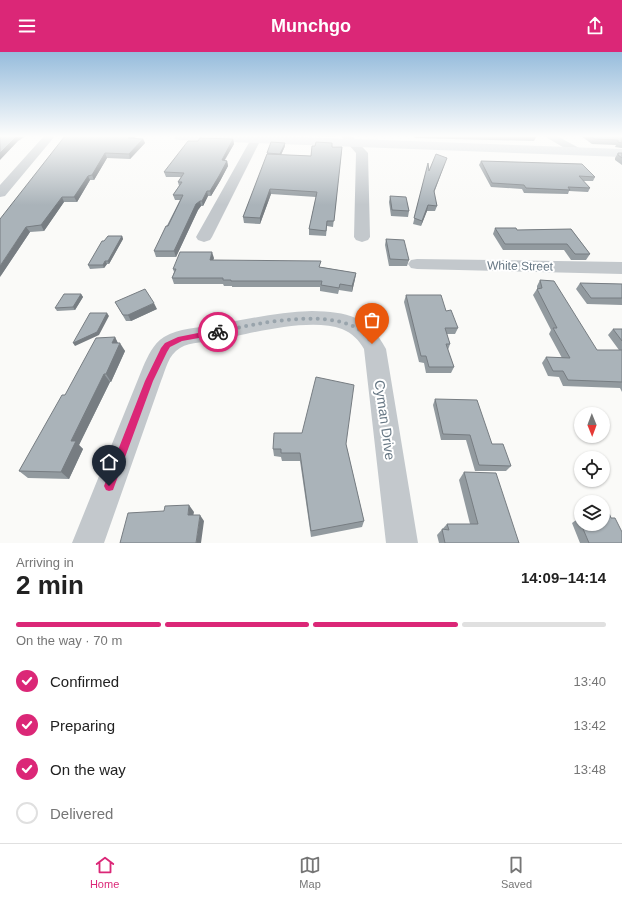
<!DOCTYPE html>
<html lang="en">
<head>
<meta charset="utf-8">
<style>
	body { margin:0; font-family:Arial,sans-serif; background:#f2f2f2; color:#222; height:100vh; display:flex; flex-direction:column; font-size:15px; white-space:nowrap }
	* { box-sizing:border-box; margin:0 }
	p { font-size:13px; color:#767676 }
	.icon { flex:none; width:22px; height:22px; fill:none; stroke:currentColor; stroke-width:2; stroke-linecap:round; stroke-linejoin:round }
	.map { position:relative; height:491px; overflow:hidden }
	.side { display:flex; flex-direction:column; background:#fff; flex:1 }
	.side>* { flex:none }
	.needle { width:26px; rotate:179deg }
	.fabs { position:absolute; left:574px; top:355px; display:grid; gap:8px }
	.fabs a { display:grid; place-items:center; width:36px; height:36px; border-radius:50%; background:#fff; box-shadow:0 1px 3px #0004; font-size:20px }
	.pin { position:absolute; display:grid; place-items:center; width:34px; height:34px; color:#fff; margin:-41px -17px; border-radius:50% 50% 50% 0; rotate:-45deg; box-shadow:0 0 4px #0007 }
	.pin .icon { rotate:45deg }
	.courier { position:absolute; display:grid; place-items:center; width:40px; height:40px; margin:-20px; border:3px solid #db2777; border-radius:50%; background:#fff; color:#222; box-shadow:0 1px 5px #0007 }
	.overview em { font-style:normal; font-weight:800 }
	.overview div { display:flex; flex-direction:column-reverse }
	.overview { display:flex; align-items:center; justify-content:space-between; height:68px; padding:0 16px }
	h1 { font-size:26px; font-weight:800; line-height:30px }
	.bar { display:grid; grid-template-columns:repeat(4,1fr); gap:6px 4px; align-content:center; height:48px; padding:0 16px }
	.bar i { height:5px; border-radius:3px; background:#e0e0e0 }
	.bar .current { background:#db2777 }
	.bar p { grid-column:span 4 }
	ol { padding:0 16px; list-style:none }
	li { display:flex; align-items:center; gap:12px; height:44px }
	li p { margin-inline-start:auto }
	li .icon { padding:4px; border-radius:50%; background:#db2777; color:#fff; stroke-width:4 }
	li:last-child { color:#767676 }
	li i { width:22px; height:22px; border:2px solid #e0e0e0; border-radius:50% }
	header { display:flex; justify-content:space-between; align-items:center; height:52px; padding:0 16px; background:#db2777; color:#fff; font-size:18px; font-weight:800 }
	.tab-bar { display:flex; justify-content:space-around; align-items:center; height:56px; border-top:1px solid #e0e0e0; background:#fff; font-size:11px; color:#767676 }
	.tab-bar a { display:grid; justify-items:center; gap:2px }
	.tab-bar .current { color:#db2777 }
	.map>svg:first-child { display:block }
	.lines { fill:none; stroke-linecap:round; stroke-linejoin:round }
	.minor { fill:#c3c8cc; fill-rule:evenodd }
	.secondary { fill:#d6dbdf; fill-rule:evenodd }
	.wall { fill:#929a9f }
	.shaded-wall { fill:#777d82 }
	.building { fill:#aab3b9; stroke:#777d82 }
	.route { fill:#db2777 }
	.done { stroke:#99a4ac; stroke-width:4; stroke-dasharray:0 7.2 }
	.labels { text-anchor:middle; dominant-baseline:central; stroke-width:4; stroke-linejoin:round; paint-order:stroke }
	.street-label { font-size:12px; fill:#657683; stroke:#fff }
	.near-street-label { font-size:14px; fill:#657683; stroke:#fff }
</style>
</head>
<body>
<header><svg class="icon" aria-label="menu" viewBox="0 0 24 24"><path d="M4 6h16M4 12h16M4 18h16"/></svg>Munchgo<svg class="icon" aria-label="share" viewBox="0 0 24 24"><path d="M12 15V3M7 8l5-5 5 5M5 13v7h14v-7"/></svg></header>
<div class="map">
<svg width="622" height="491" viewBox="0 0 622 491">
	<rect width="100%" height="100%" fill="#fafaf8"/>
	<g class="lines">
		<path class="minor" d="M44 84H55L5 144 0 145V133Z
			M255 84 260 85 261 87 212 185 210 188 204 190 198 188 196 185 251 87Z
			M341 84H352L368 101 370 185 368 188 362 190 356 188 354 185 356 101Z
			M544 84H557L581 97 583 99 581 101H573Z
			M417 207 622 210V222L417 217 411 216 408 212 411 208Z
			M312 259C347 260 369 264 386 297L418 491H386L364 297C359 288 352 281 342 277 311 265 251 281 219 288 207 291 191 289 180 296 168 303 166 317 161 329L104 491H72L143 315C148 304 153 292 164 285 179 276 198 276 214 273 247 267 279 260 312 259Z"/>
		<path class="secondary" d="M173 84H276L622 97V105L179 88 175 87Z"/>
	</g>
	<path class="wall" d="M65 84 143 87 145 91 130 107 107 106 94 128H90L77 150H64L44 179 30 180 0 225Z
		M318 84H333V85Z
		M414 84H536V85L534 89 415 86Z
		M581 84H622V96L615 95 616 93 592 92Z
		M233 87 234 92 225 108 227 109 228 114 220 129 211 144H208L203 154H201L198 158 176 205H156L154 199 180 148H175L173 143 179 134 178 130 181 125H166L164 120 198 89Z
		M285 94 281 103 311 104 332 95H342L333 175 327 174 326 184 309 183V177L316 145 271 142 260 172 244 171 243 165 267 104V101Z
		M618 101H622V113L615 108V106Z
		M481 109 595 125 593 129H583L590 136 588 140 569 139 568 142 524 141 522 137 491 135 479 113Z
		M428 111 429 119 445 111 434 141 437 154 435 159H427L421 174 413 172Z
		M390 144 409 159 408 165 391 164 389 150Z
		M495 176 517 178 571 177 590 202 586 208H571L564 198H503L493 182Z
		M122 184 123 187 109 212H107L104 216 90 217 88 213 104 189Z
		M386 187 409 208 407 214H389L385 193Z
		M214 206 213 208 321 215 356 221 355 227 352 240 339 238 338 242 320 239V235H232V234H224L223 232H174L172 226 174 220 173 217Z
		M540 228 597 298H619L608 283 613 277H622V340L620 336 563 334 559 325 548 324 542 311 546 305 562 306 549 282 551 278 533 243 537 237V234Z
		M580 231 622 232V253L587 252 576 237Z
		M81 242 83 245 75 258 57 259 55 256Z
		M406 243 446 259 458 276 455 282H447L450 292 448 298 454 315 451 321H426L424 311 419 310 404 250Z
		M115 250 157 257 131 269H126Z
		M115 285 118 291 125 299 111 330H110L79 393 83 397 69 427 28 426 19 419 65 343Z
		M435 347 492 392 511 414 506 419H475L466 388H441L433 353Z
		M346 392 364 469 362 475 311 485 300 409H282L281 405 274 404 273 397Z
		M464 420 519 491H439L437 483 447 472H470L459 428Z
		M581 457V472L611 466 622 491H580L572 471 579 466 577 460Z"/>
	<path class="shaded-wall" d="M17 84H26L18 89 0 108V101Z
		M131 84H137L130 91 128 86Z
		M143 87 145 91 130 107 129 102Z
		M233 87 234 92 222 112V108Z
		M285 91V94L280 105V102Z
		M105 101 107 106 94 128 92 123Z
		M227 109 228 114 220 129 211 144 210 139Z
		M88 124 90 128 77 150 74 145Z
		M270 137 271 142 260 172V166Z
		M207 139 208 144 203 154 202 149Z
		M62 145 64 150 44 179 41 173Z
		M200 149 201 154 198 158 176 205 174 199 196 152Z
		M428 153 427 159 421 174 422 169Z
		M26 175 30 180 0 225V214Z
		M122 184 123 187 109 212 108 209Z
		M212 200 214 206 211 214 210 208Z
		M105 209 107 212 104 216 103 213Z
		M356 221 355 227 352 240V234Z
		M81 242 83 245 75 258 73 255Z
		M154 251 157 257 131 269 128 263Z
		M107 261 109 264 99 283 75 294 73 291Z
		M115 285 119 294 120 291 125 299 111 330 106 322 112 291Z
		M104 322 110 330 79 393 83 397 69 427 61 420 71 389Z
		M189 453 194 460 192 470 188 463Z
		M200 463 204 469 201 491H196Z"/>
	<path class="building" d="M0 84H17L0 101Z
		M65 84H131L128 86 143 87 129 102 105 101 92 123 88 124 74 145H62L41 173 26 175 0 214V167Z
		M505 84H536V85Z
		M590 84H622V91L618 90V88L595 87Z
		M200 86 233 87 222 108 227 109 219 124 210 139H207L202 149H200L196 152 174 199H154L166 174H168L183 143H173L182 130H178L184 121 164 120 188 89H198Z
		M271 90 285 91 280 102 267 101Z
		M316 90 332 91V95H342L334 169H327L326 179 309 177 317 140 270 137 260 166 243 165 267 102 311 104 312 94H315Z
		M618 101H622V106L618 103Z
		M436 102 447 106 434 139 437 154 428 153 422 169 414 166 428 111 429 119Z
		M481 109 582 112 595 125 579 124 590 136 568 135 570 138 526 136 524 133 492 131Z
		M390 144 406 145 409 159 392 158Z
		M495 176H516L517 178 571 177 590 202H575L567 192H505Z
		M108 184H122L108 209H105L103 213H88L102 189H104Z
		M386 187 404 188 409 208 390 207Z
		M180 200H212L210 208 321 209 319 215 356 221 352 234 340 232 339 236 321 233 322 229H231V228H223V226H172L176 217H173Z
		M540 228 554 229 597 298H622V330L568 328 563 319H553L546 305 570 306 553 276H557L537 237 542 236Z
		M580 231 622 232V246H591Z
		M145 237 154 251 128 263H123L115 250Z
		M64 242H81L73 255 55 256Z
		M406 243H441L446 259 451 258 458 276H445L450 292H446L454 315H429L426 304H421Z
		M90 261H107L97 280 73 291Z
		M613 277H622V289Z
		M115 285 112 291H120L106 322H104L71 389H76L61 420 19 419 62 343H65L96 286Z
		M316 325 354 333 346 392 364 469 311 479 300 401H281V397H273L274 381H302Z
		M435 347 477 348 492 392H503L511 414 479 413 470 383 443 382Z
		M464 420 496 421 519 491H445L442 477 449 478 447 472H478Z
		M189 453 188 463H200L196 491H120L128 461 164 459 165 454Z
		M603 456H607L611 466H615L622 480V491H589L581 472H603Z
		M579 466H581V472Z"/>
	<linearGradient id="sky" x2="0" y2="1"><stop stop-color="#96bcdc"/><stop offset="0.55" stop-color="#fdfdfc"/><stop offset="1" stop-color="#fdfdfc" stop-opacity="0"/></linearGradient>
	<rect width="622" height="153" fill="url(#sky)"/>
	<path class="route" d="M218 277 221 278V282L182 289 170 295 167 300 153 329 113 438 109 439 106 438 104 434 145 329 161 296 165 291 178 285Z"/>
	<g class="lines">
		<path class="done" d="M218 280C255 272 351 249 372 292"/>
	</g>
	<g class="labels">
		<g class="street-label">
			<text transform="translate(520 214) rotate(1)">White Street</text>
		</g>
		<g class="near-street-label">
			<text transform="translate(385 368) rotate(82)">Cyman Drive</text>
		</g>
	</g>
</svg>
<div class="fabs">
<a><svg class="needle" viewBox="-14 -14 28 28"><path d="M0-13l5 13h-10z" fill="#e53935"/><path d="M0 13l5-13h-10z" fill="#767676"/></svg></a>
<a><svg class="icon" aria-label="locate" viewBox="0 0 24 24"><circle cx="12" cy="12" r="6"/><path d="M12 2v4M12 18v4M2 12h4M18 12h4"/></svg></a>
<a><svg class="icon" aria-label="layers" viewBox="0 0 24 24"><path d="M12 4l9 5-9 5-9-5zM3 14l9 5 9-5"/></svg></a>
</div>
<div class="pin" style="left:372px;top:292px;background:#ea580c"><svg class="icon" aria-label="bag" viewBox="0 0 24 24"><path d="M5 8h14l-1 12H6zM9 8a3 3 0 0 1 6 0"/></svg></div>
<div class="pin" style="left:109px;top:434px;background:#1f2937"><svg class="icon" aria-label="home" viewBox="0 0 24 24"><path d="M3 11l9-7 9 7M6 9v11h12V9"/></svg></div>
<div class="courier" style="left:218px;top:280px"><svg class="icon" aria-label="bike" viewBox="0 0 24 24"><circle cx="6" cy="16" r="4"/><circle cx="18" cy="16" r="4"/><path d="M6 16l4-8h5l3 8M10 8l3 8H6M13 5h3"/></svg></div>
</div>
<section class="side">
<div class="overview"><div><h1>2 min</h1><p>Arriving in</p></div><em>14:09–14:14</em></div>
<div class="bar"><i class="current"></i><i class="current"></i><i class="current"></i><i></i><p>On the way · 70 m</p></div>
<ol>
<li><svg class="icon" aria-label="check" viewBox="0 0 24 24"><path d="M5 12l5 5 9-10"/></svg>Confirmed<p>13:40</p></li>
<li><svg class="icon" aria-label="check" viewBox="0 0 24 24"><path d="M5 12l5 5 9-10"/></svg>Preparing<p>13:42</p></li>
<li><svg class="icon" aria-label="check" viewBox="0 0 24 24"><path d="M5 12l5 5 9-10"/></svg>On the way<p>13:48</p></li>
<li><i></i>Delivered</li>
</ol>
</section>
<nav class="tab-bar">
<a class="current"><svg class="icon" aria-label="home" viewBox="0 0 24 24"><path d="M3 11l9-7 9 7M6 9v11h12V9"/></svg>Home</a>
<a><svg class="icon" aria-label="map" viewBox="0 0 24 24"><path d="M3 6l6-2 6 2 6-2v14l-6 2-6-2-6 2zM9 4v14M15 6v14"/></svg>Map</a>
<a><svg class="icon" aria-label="saved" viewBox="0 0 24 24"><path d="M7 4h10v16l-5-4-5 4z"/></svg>Saved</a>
</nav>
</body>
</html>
